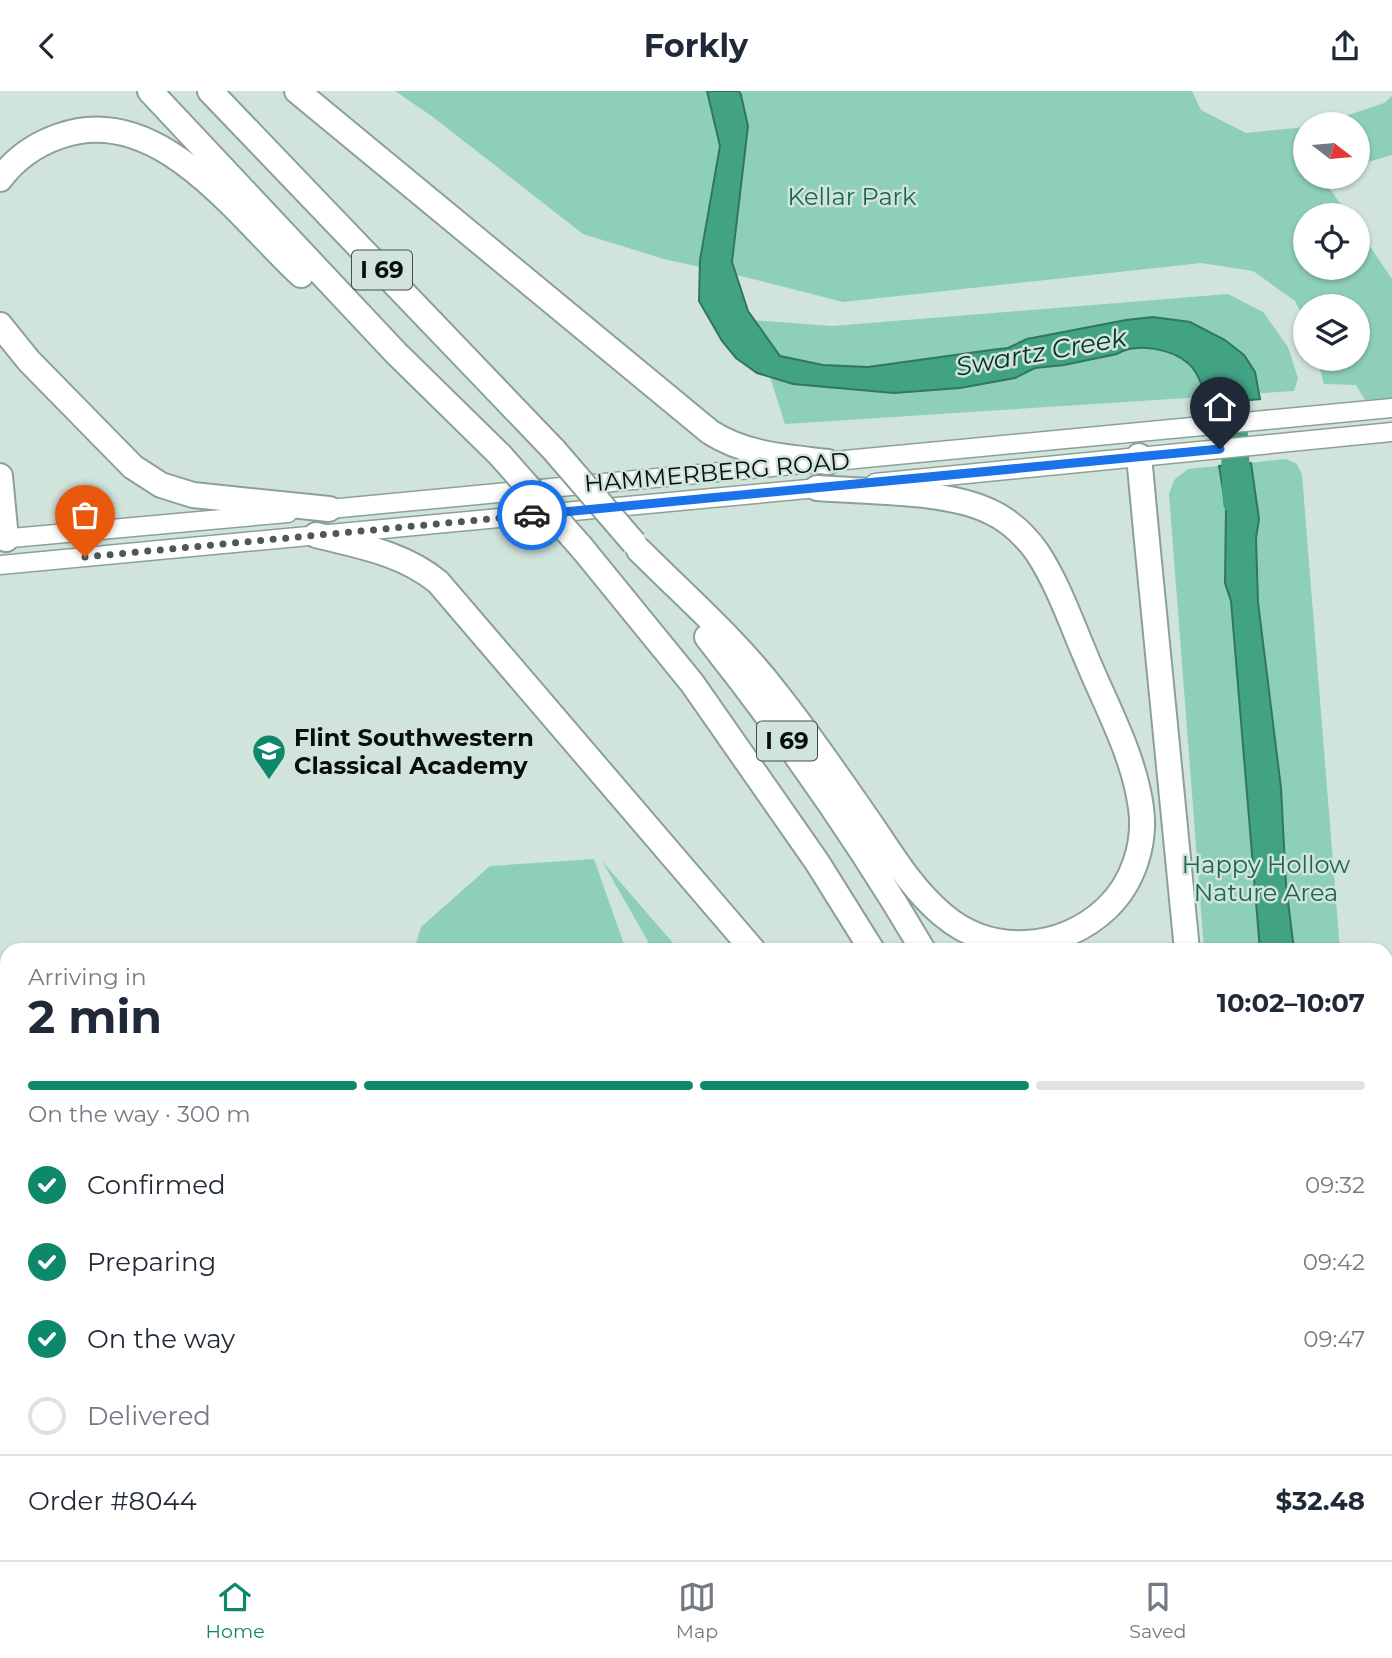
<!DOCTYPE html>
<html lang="en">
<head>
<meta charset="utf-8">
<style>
	body { margin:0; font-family:Montserrat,sans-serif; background:#f6f6f7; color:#1f2937; height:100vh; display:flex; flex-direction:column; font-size:26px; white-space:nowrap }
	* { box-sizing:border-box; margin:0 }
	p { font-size:23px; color:#747a83 }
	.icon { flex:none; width:38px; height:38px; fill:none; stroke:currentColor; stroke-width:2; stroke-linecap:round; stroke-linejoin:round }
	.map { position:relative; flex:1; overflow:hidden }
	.drawer { position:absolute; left:0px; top:852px; width:1393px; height:618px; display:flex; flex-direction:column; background:#fff; border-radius:21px 21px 0 0; box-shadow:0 2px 5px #0004 }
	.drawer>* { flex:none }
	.needle { width:46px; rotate:106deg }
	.tools { position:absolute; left:1293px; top:21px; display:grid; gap:14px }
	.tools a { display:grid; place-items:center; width:77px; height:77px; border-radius:50%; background:#fff; box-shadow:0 2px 5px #0004; font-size:35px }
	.pin { position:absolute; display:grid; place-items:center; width:60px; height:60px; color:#fff; margin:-72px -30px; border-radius:50% 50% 50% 0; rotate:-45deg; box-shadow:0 0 7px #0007 }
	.pin .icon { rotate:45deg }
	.courier { position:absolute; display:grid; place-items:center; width:70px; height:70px; margin:-35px; border:5px solid #1a73e8; border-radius:50%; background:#fff; color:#222; box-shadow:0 2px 9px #0007 }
	.summary em { font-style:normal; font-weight:700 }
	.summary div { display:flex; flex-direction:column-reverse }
	.summary { display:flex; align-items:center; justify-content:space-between; height:119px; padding:0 28px }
	h1 { font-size:46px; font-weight:700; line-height:52px }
	.bar { display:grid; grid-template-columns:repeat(4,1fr); gap:10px 7px; align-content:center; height:84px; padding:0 28px }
	.bar i { height:9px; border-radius:5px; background:#e0e1e3 }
	.bar .on { background:#0e886a }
	.bar p { grid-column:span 4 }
	.line { display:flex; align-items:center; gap:18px; padding:0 28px; border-top:2px solid #e0e1e3 }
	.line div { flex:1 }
	ol { padding:0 28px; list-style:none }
	li { display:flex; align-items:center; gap:21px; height:77px }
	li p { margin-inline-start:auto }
	li .icon { padding:7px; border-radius:50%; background:#0e886a; color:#fff; stroke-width:4 }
	li:last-child { color:#747a83 }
	li i { width:38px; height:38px; border:4px solid #e0e1e3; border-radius:50% }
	header { display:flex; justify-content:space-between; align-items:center; height:91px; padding:0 28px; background:#fff; font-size:32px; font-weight:700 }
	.dock { display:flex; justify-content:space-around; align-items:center; height:98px; border-top:2px solid #e0e1e3; background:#fff; font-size:19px; color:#747a83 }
	.dock a { display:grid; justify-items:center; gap:4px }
	.dock .on { color:#0e886a }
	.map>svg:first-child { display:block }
	.green { fill:#8dcfb7 }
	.water { fill:#42a284; stroke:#317660; stroke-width:2 }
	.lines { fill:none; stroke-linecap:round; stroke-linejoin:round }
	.river { stroke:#42a284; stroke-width:28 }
	.tertiary-casing { stroke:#8da098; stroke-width:21 }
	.motorway-casing { stroke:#8da098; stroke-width:28 }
	.tertiary { stroke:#fff; stroke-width:18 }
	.motorway { stroke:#fff; stroke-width:24 }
	.rail-casing { stroke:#39423f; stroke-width:7 }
	.rail { stroke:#d0e4dc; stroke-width:4.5; stroke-dasharray:13; stroke-linecap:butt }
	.motorway-bridge-casing { stroke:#8da098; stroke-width:28; stroke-linecap:butt }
	.motorway-bridge { stroke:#fff; stroke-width:24 }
	.done { stroke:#4e5955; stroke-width:7; stroke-dasharray:0 12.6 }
	.route { stroke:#1a73e8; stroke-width:9 }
	.labels { text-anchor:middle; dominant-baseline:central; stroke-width:5; stroke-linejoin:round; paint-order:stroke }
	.shield { fill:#d0e4dc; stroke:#444e4a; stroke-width:2 }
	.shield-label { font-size:23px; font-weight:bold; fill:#080e0c }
	.park-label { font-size:24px; fill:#1d6551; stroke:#d0e4dc }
	.street-label { font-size:24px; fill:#080e0c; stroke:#d0e4dc }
	.poi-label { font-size:24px; font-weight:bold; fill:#080e0c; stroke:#d0e4dc; text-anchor:start }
	.water-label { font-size:26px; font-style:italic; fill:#053226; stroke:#d0e4dc }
</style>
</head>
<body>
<header><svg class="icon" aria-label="back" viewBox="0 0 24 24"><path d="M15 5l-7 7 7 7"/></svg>Forkly<svg class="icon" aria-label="share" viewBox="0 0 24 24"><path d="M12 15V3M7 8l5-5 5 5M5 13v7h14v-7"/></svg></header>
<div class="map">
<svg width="1392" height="1469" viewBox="0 0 1392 1469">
	<rect width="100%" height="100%" fill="#d0e4dc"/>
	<path class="green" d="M395 0H1192L1201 19 1246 42 1305 36 1306 86H1322L1348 124H1306V177H1358V138L1392 188V307L1365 309 1356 294 1324 293 1317 268H1358V215H1306L1305 230 1295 210 1253 180 1201 172 843 211 745 186 664 168 583 143 433 26Z
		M1392 5V64L1358 74V33H1322L1384 12Z
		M1228 203 1263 221 1288 256 1298 287 1294 300 785 333 752 229 832 235Z
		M1286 368 1297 373 1302 384 1340 859H1204L1169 403 1174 389 1188 378Z
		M594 768 626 859H414L421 836 490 775Z
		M602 770 679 859H653Z
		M1392 1219V1469H1262L1261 1463H1386V1220Z
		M693 1463H868L869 1465 868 1469H691Z
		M1004 1463H1091L1094 1469H1007Z"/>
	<path class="water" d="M707 0H739L741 4 748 35 732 171 748 220 780 265 823 274 868 276 991 259 1008 257 1027 248 1126 229 1153 226 1190 231 1225 249 1244 264 1255 281 1260 308 1208 313C1204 300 1199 282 1189 273 1173 258 1136 251 1117 263L1064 274 1035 277 1015 287 960 297 894 302 793 293 757 282 736 267 722 250 699 210 700 169 720 55Z
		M1251 372 1259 428 1256 447 1258 511 1281 697 1286 794 1294 859H1260L1231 510 1225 492 1226 417 1219 375Z"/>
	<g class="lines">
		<path class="river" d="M1218 276C1238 318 1234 366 1237 411"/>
		<g class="tertiary-casing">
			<path id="tertiary" d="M875 392 1392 341
				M319 419 1392 317
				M0 448 288 422
				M0 474 829 396
				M0 1092 7 1118
				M100 1463 101 1469"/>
		</g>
		<g class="motorway-casing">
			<path id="motorway" d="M150 0 396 262 500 364
				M210 0 554 359
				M297 0 710 341C746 364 786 366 828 371
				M0 88C15 68 36 53 60 45 159 10 238 126 301 184
				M0 234 29 270 133 376 161 394 193 404 329 418
				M1139 365C1154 530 1172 695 1187 859
				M0 385 6 448
				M316 444C359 455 403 462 438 491L753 859
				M582 457 692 592 817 771 872 859
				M639 459C686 506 737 550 777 603 812 647 843 693 875 739 895 769 915 801 943 824 991 865 1062 860 1107 817 1133 792 1146 753 1141 717 1134 664 1106 615 1086 566 1071 531 1058 493 1037 461 1024 443 1009 429 989 420 945 399 867 401 817 397
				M707 546C786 646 859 750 923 859
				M1138 1463 1141 1469
				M1160 1463 1162 1469
				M1207 1463 1209 1469
				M1247 1463 1248 1469"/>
		</g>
		<use href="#tertiary" class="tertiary"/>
		<use href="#motorway" class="motorway"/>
		<g class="rail-casing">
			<path id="rail" d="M0 1338 7 1364
				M0 1376 7 1402
				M24 1463 25 1469"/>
		</g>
		<use href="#rail" class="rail"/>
		<g class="motorway-bridge-casing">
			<path id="motorway-bridge" d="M554 359 634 452
				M500 364 582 457"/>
		</g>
		<use href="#motorway-bridge" class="motorway-bridge"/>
	</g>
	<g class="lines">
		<path class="done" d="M85 466 532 424"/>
		<path class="route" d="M532 424 1220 358"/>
	</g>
	<defs>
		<g id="school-pin" transform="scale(1.75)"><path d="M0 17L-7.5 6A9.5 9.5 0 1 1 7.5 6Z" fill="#0e886a" stroke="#d0e4dc"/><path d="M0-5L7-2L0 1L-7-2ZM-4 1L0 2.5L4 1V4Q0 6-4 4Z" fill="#fff"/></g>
	</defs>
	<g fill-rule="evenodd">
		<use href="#school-pin" x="269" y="660"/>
	</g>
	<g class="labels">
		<g class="shield">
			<rect x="352" y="159.5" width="60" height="39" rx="5"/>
			<rect x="757" y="630.5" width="60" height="39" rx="5"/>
		</g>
		<g class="shield-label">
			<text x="382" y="179">I 69</text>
			<text x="787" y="650">I 69</text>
		</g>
		<g class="park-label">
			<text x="852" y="105">Kellar Park</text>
			<text x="1266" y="773">Happy Hollow<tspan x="1266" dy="28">Nature Area</tspan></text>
		</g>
		<g class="street-label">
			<text transform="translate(717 381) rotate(-5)">HAMMERBERG ROAD</text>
		</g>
		<g class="poi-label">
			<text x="294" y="646">Flint Southwestern<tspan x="294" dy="28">Classical Academy</tspan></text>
		</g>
		<g class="water-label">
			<text transform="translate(1041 261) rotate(-10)">Swartz Creek</text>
		</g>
	</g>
</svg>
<div class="tools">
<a><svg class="needle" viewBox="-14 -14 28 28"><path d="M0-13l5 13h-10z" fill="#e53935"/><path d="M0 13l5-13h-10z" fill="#747a83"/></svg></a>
<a><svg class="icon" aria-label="locate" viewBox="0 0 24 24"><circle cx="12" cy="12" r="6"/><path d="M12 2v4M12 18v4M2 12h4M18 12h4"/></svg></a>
<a><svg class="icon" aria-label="layers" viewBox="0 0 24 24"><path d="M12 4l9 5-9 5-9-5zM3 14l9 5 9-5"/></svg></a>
</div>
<div class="pin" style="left:85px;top:466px;background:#ea580c"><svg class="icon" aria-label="bag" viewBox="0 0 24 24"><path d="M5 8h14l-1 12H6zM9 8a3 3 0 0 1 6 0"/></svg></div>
<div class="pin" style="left:1220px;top:358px;background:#1f2937"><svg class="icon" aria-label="home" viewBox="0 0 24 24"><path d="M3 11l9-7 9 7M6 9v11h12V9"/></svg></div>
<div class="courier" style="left:532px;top:424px"><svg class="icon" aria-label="car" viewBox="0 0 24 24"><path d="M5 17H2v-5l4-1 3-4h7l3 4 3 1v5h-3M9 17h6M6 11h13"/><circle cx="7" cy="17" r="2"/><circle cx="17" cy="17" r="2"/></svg></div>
<section class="drawer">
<div class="summary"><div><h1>2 min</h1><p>Arriving in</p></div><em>10:02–10:07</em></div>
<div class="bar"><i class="on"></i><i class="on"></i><i class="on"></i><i></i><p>On the way · 300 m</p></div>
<ol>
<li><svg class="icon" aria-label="check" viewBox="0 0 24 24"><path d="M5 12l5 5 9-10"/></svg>Confirmed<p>09:32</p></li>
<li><svg class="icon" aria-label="check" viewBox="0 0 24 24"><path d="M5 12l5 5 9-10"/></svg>Preparing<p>09:42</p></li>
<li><svg class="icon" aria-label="check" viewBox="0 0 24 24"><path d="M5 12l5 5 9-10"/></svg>On the way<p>09:47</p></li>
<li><i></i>Delivered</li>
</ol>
<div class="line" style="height:91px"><div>Order #8044</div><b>$32.48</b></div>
</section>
</div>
<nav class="dock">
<a class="on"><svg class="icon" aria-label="home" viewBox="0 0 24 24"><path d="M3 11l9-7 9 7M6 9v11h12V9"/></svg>Home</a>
<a><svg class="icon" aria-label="map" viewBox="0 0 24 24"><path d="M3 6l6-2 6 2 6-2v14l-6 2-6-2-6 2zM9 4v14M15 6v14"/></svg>Map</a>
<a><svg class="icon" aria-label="saved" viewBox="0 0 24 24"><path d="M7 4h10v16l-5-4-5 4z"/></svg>Saved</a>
</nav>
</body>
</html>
